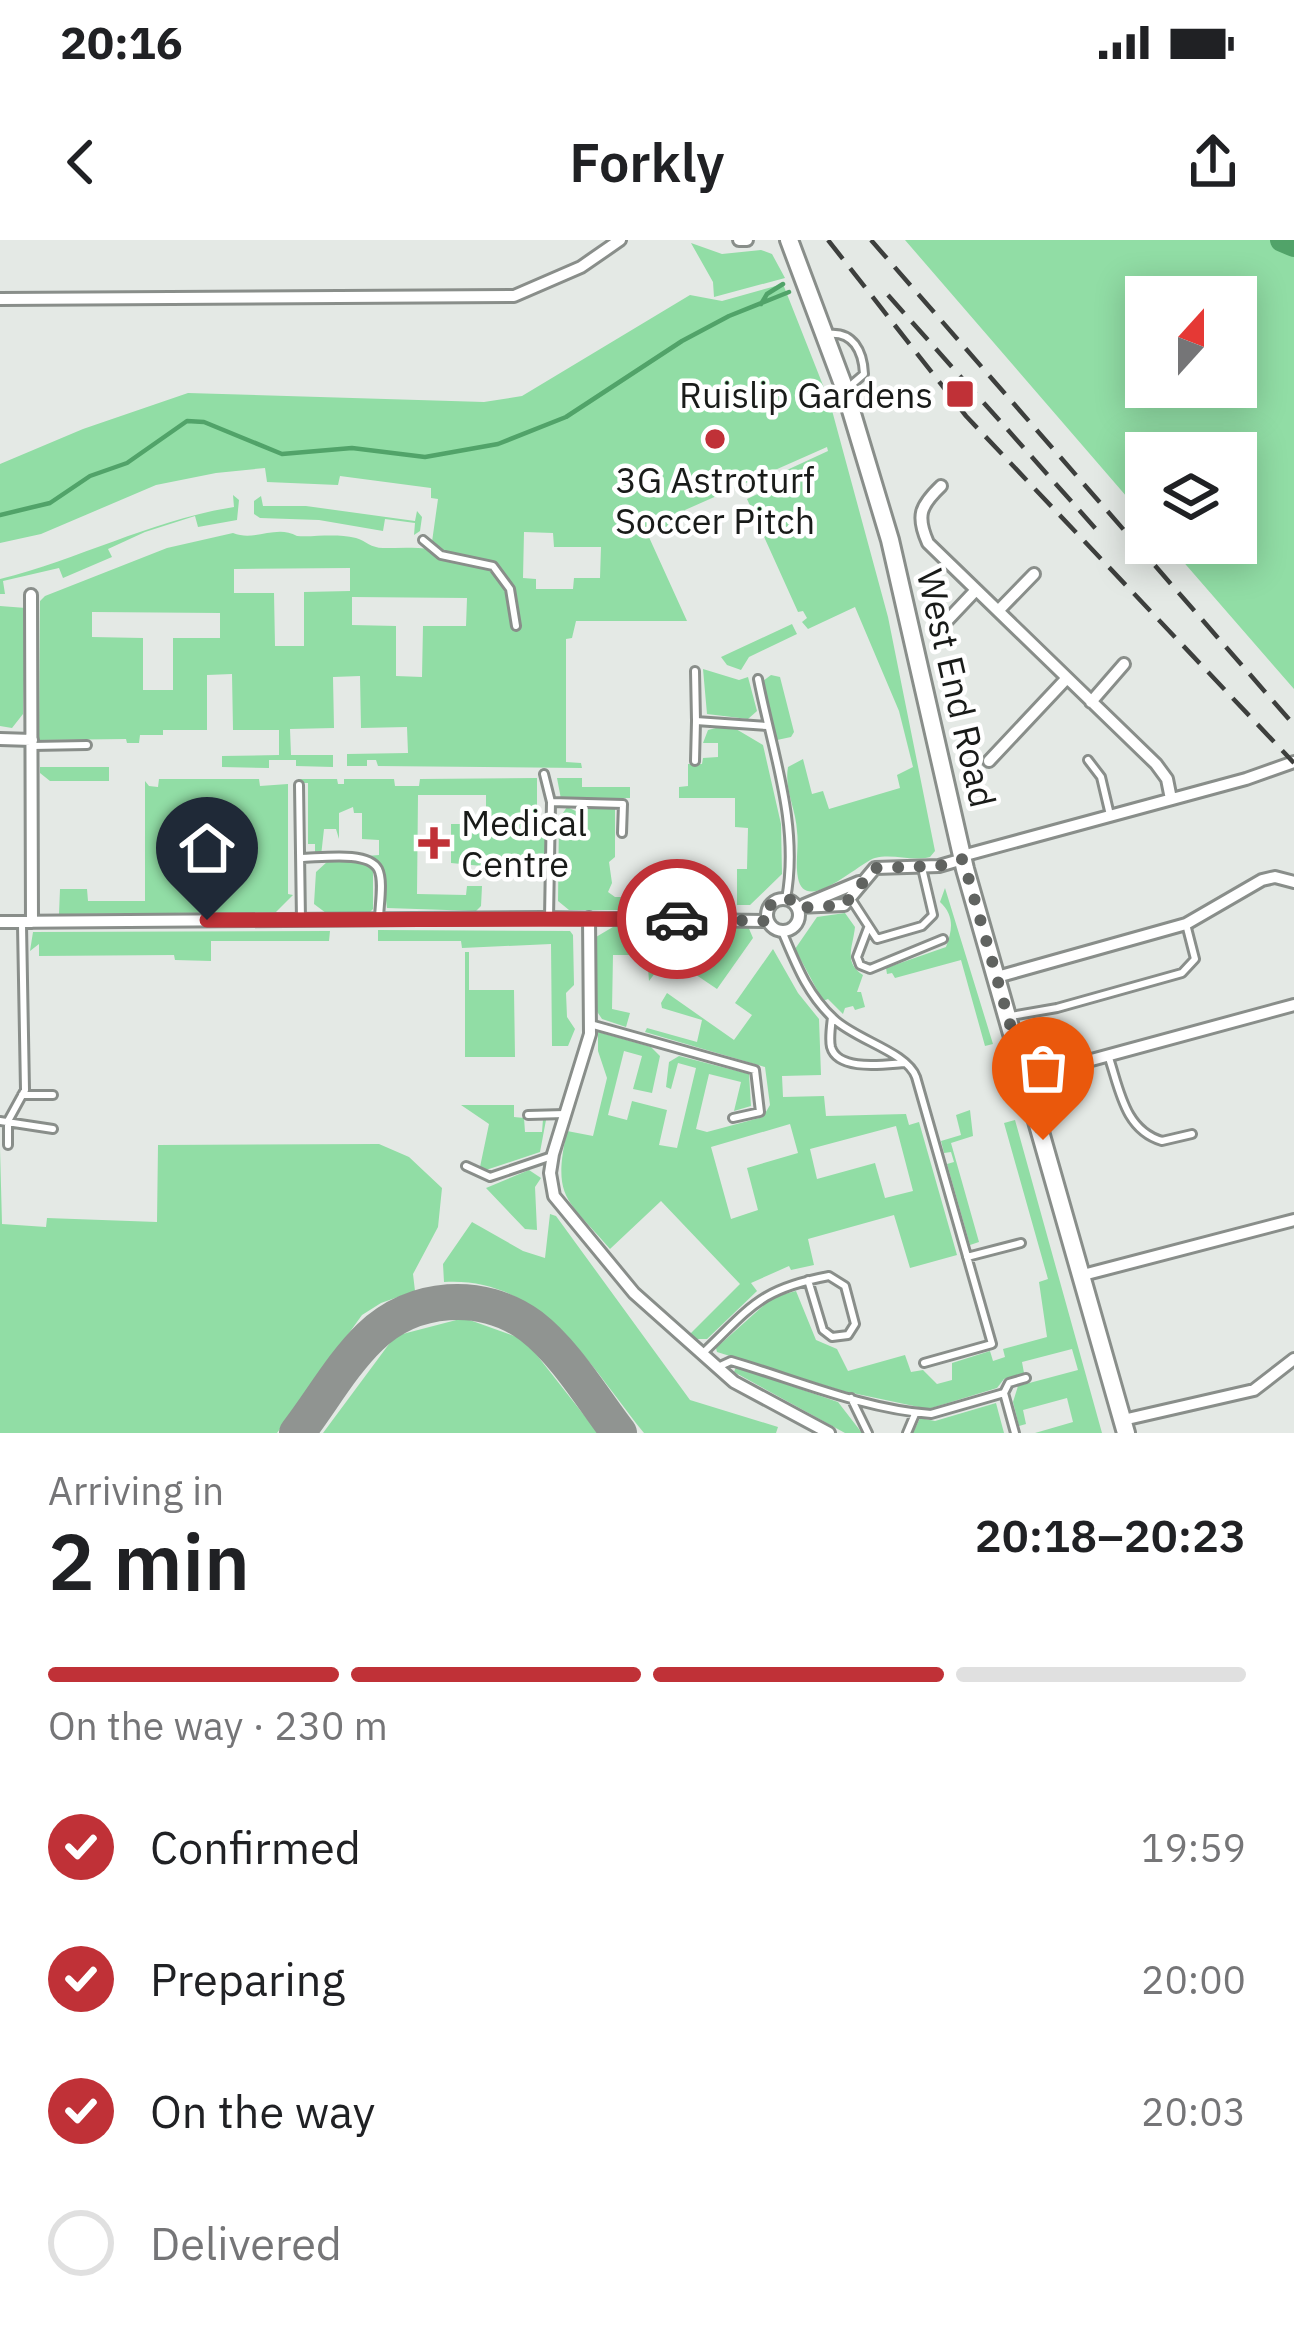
<!DOCTYPE html>
<html lang="en">
<head>
<meta charset="utf-8">
<style>
	body { margin:0; font-family:"IBM Plex Sans",sans-serif; background:#f6f6f6; color:#202124; height:100vh; display:flex; flex-direction:column; font-size:45px; white-space:nowrap }
	* { box-sizing:border-box; margin:0 }
	p { font-size:39px; color:#757577 }
	.icon { flex:none; width:66px; height:66px; fill:none; stroke:currentColor; stroke-width:2; stroke-linecap:round; stroke-linejoin:round }
	.map { position:relative; height:1193px; overflow:hidden }
	.sheet { display:flex; flex-direction:column; background:#fff; flex:1 }
	.sheet>* { flex:none }
	.needle { width:78px; rotate:21deg }
	.tools { position:absolute; left:1125px; top:36px; display:grid; gap:24px }
	.tools a { display:grid; place-items:center; width:132px; height:132px; border-radius:0px; background:#fff; box-shadow:0 6px 30px #0003; font-size:60px }
	.pin { position:absolute; display:grid; place-items:center; width:102px; height:102px; color:#fff; margin:-123px -51px; border-radius:50% 50% 50% 0; rotate:-45deg; box-shadow:0 0 12px #0007 }
	.pin .icon { rotate:45deg }
	.courier { position:absolute; display:grid; place-items:center; width:120px; height:120px; margin:-60px; border:9px solid #c03137; border-radius:50%; background:#fff; color:#222; box-shadow:0 3px 15px #0007 }
	.head em { font-style:normal; font-weight:600 }
	.head div { display:flex; flex-direction:column-reverse }
	.head { display:flex; align-items:center; justify-content:space-between; height:204px; padding:0 48px }
	h1 { font-size:78px; font-weight:600; line-height:90px }
	.bar { display:grid; grid-template-columns:repeat(4,1fr); gap:18px 12px; align-content:center; height:144px; padding:0 48px }
	.bar i { height:15px; border-radius:9px; background:#e0e0e0 }
	.bar .selected { background:#c03137 }
	.bar p { grid-column:span 4 }
	ol { padding:0 48px; list-style:none }
	li { display:flex; align-items:center; gap:36px; height:132px }
	li p { margin-inline-start:auto }
	li .icon { padding:12px; border-radius:50%; background:#c03137; color:#fff; stroke-width:4 }
	li:last-child { color:#757577 }
	li i { width:66px; height:66px; border:6px solid #e0e0e0; border-radius:50% }
	.status { display:flex; justify-content:space-between; align-items:center; height:84px; padding:0 60px; background:#fff; direction:ltr }
	.status svg { height:33px; fill:currentColor }
	header { display:flex; justify-content:space-between; align-items:center; height:156px; padding:0 48px; background:#fff; font-size:54px; font-weight:600 }
	.map>svg:first-child { display:block }
	.green { fill:#91dda5; fill-rule:evenodd }
	.lines { fill:none; stroke-linecap:round; stroke-linejoin:round }
	.stream { stroke:#51a369; stroke-width:4.5 }
	.river { stroke:#51a369; stroke-width:24 }
	.taxiway { stroke:#909491; stroke-width:36 }
	.service-casing { stroke:#898e8a; stroke-width:12 }
	.minor-casing { stroke:#898e8a; stroke-width:16 }
	.primary-casing { stroke:#898e8a; stroke-width:22 }
	.service { stroke:#fff; stroke-width:6 }
	.minor { stroke:#fff; stroke-width:10 }
	.primary { stroke:#fff; stroke-width:16 }
	.rail { stroke:#3d3f3d; stroke-width:4.5; stroke-dasharray:24 12; stroke-linecap:butt }
	.done { stroke:#606360; stroke-width:12; stroke-dasharray:0 21.6 }
	.route { stroke:#c03137; stroke-width:15 }
	.poi-dot { fill:#c03137; stroke:#fff; stroke-width:4.5 }
	.labels { text-anchor:middle; dominant-baseline:central; stroke-width:9; stroke-linejoin:round; paint-order:stroke }
	.poi-label { font-size:36px; fill:#191b19; stroke:#fff; text-anchor:end }
	.street-label { font-size:36px; fill:#191b19; stroke:#fff }
</style>
</head>
<body>
<div class="status"><b>20:16</b><svg viewBox="0 0 49 12"><path d="M0 12V9h3v3zM5 12V6h3v6zM10 12V3h3v9zM15 12V0h3v12zM26 1h20v11H26zM47 4h2v5h-2z"/></svg></div>
<header><svg class="icon" aria-label="back" viewBox="0 0 24 24"><path d="M15 5l-7 7 7 7"/></svg>Forkly<svg class="icon" aria-label="share" viewBox="0 0 24 24"><path d="M12 15V3M7 8l5-5 5 5M5 13v7h14v-7"/></svg></header>
<div class="map">
<svg width="1294" height="1193" viewBox="0 0 1294 1193">
	<rect width="100%" height="100%" fill="#e4e9e5"/>
	<path class="green" d="M905 0H1294V449L1167 303H1236V213H1146V279ZM1236 57V147H1146V57Z
		M691 3 722 14 761 10 772 14 785 38 714 57 713 42Z
		M783 44 830 163 888 377 935 611 930 617C912 622 893 613 875 618 860 622 805 676 798 638 795 623 799 606 797 591 796 569 784 549 788 527L803 519 812 554 823 551 829 569 900 548 897 535 913 527 899 471 855 367 808 389 802 382 807 378 803 371 798 372 747 259 766 250 761 242 828 211 827 207 685 270 688 278 648 295 687 381H576L572 398 566 399V522L581 523 582 528 378 526 376 520H367V526H347V514L408 513 407 487 361 488 360 436 333 437 334 488 290 489 291 515H333V527L296 526V520H269V528L222 527V516L279 515V490H233L232 434 207 435V490H163V495H140L139 503H127L126 499 39 500 40 361 45 356 167 308 233 293C255 302 276 284 297 296 317 297 335 293 356 298 366 301 371 308 383 308 399 308 413 307 431 309L438 259 431 258V248L340 236 338 245 267 242 265 228 216 233 156 245 41 294 0 303V224L83 189 188 153 484 162 522 156 690 55 722 61ZM524 292 553 293 554 307H601L600 338H574L573 349H536V339L523 338ZM350 328V351L304 352V406H275L274 353H234V329ZM352 357 467 358 466 386H423L422 437 396 436V386L352 385ZM92 372 220 373V398H173V450H143V398L92 397Z
		M233 255 239 260 237 280 198 287 195 276 145 292 108 309 112 317 63 338 59 328 3 341 5 354H0V339C80 319 152 280 234 267Z
		M261 256 263 266H306L415 281 417 271 422 277 420 291 414 295 415 283 385 279 383 291 319 280 260 278 254 274V261Z
		M0 366 26 368 23 474 12 488 0 486Z
		M792 384 797 394 749 417 741 430 727 425 721 417Z
		M703 429 739 440 748 437 757 471 748 479 707 474Z
		M771 435 780 437 794 492 791 497 777 500 763 441Z
		M720 487 736 489 763 505 781 584 782 634 750 665H737V629H747L748 588 735 587V558H679V547L688 546V524H702L703 518 718 517V503H703L708 490Z
		M40 527H109V541H50L40 533Z
		M537 538V576L547 604V621L483 620 482 626 451 623V584H486V555H418L417 654 466 655 467 646H482L481 666 476 671 387 668 382 628 367 616 379 615V600L362 599V573H354L353 567 339 573V599L336 589H324L321 616H315V604H308V543H298V539H337L338 544H344V539H394L395 546H419L420 539Z
		M557 538H582V547H630V558L561 559Z
		M159 539H259L260 546 288 544V654L293 655 276 672 59 674 60 649H87L88 661H145V541L149 546 158 547Z
		M567 567 580 573 581 567H615V617L609 622 612 643 608 652 615 657H639V670H569L558 661 559 579Z
		M328 621H362L373 628V669L369 673H326L314 664 316 632Z
		M945 648 993 804 985 806 961 720 895 738 892 733 887 734 886 728 946 707C953 689 954 675 940 662Z
		M845 673 855 687C853 707 843 722 863 735L857 752H861L865 767 855 770 853 766 845 768 843 774 828 759 823 761 795 709 817 677Z
		M618 684H747L753 698 717 749 668 716 649 741 647 715H613L612 769 630 773 626 787 602 779 596 770V697Z
		M378 690 570 691 573 695 574 745 566 753 567 777 575 789 568 806H552L551 704 462 708 461 701H378Z
		M330 691 329 701H211V721L175 720 174 715 39 716V704L30 711 33 692Z
		M773 709 798 753 819 779 821 835 782 836 783 857 824 856 826 876 906 874 909 885 919 882 957 1015 910 1028 894 975 808 999 814 1025 791 1030 789 1026 751 1043 757 1051 707 1099H696L690 1094 740 1044 661 961 610 1009C567 959 552 959 567 891L593 896 607 838 598 811V792L651 807 660 816 652 853 633 849 642 816 624 811 608 875 627 880 632 861 667 870 659 905 677 908 696 828 678 823 671 849 666 847 669 822 679 816 749 834 751 866 734 871 741 842 709 834 696 889 707 892 763 877 770 865 765 827 645 792 647 788 697 802 702 780 662 768 661 763 667 753 734 800 752 775 735 763ZM790 884 798 913 747 928 758 970 731 979 711 907ZM896 886 913 951 885 958 875 923 817 939 810 909Z
		M465 712H469V750H514L515 817H465Z
		M461 865H514V877L524 878 525 892H542L543 879 546 880 540 912 483 931 480 927 489 884Z
		M970 870 973 896 951 903 979 1002 970 1005 947 924 954 922 951 912 944 913 941 901 961 895 956 875Z
		M1015 880 1102 1193H1035L1073 1182 1067 1158 1023 1170 1026 1184 1019 1186 1013 1162 1018 1146 1078 1130 1072 1109 1022 1122 1024 1133 1004 1139 997 1148 928 1169 843 1151 717 1112 716 1108 773 1057 796 1051 816 1100 837 1109 848 1131 905 1115 911 1132 923 1130 937 1144 952 1140V1123L990 1111 993 1121 1005 1117 1003 1109 1047 1097 1039 1042 1048 1039 1004 883Z
		M379 904 409 917 442 948 438 987 413 1034 415 1051 381 1063 362 1075 277 1193H0V908L2 984 46 987 47 978 157 982 158 905Z
		M529 930 541 938 535 947 537 990 525 989 486 948Z
		M550 974 556 976 690 1160 778 1187 776 1193H644C590 1126 542 1036 444 1042L443 1024 472 982 523 1011 545 1018Z
		M464 1078 525 1100 598 1193H323L395 1096Z
		M736 1127 838 1162 862 1193H845L734 1132Z
		M996 1163 1004 1193H913L920 1178 935 1181Z"/>
	<g class="lines">
		<path class="stream" d="M761 64 767 54 783 44
			M0 275 50 263 90 236 127 223 187 181 204 182 282 214 352 208 425 217 498 204 566 177 682 101 729 76 789 52"/>
		<path class="river" d="M1282 0 1294 5"/>
		<path class="taxiway" d="M297 1193C321 1162 342 1124 370 1097 413 1055 482 1050 531 1086 566 1113 592 1158 619 1193"/>
		<g class="service-casing">
			<path id="service" d="M828 94C853 91 863 111 864 134L850 146
				M423 300 441 315 493 326 510 349 516 386
				M695 431 696 481 767 486
				M758 439C772 511 800 585 786 659
				M32 506 87 505
				M1088 520 1101 537 1110 575
				M695 521 696 481
				M544 534 551 562
				M299 545 301 680
				M301 618C319 618 368 610 378 629 384 641 379 666 379 680
				M851 659 877 699 922 686 933 675 922 628
				M549 678 551 562 623 564 622 593
				M868 688 857 717 860 725 870 729 943 699
				M782 691C796 724 807 754 834 779 856 800 907 812 916 837L992 1104 924 1123
				M1011 776 1057 768 1182 733 1195 719 1186 684
				M832 777C831 786 829 799 831 807 838 832 886 824 905 823
				M590 784 755 830 760 872 733 878
				M1109 818C1120 851 1125 890 1162 901L1192 894
				M22 855H53
				M528 875 565 874
				M0 881 53 889
				M8 905V881L25 850 22 685
				M466 926 490 937 552 916
				M967 1017 1021 1003
				M703 1113C752 1066 760 1049 829 1036L845 1046 855 1084 848 1095 832 1097 823 1090 808 1040
				M718 1127 731 1121C796 1140 863 1169 931 1174L1004 1153 1015 1193
				M1004 1153 1009 1143 1026 1138
				M851 1158 868 1193
				M907 1193 915 1174"/>
		</g>
		<g class="minor-casing">
			<path id="minor" d="M739 0H747
				M0 59 514 56 581 27 620 0
				M941 246C920 266 916 276 928 303L1156 524 1167 539 1171 559
				M31 355 32 682
				M998 371 1034 334
				M941 387 976 350
				M1091 462 1124 424
				M0 499 32 500
				M989 521 1067 438
				M962 616 1246 539 1294 522
				M767 675a16 16 0 1 1 32 0a16 16 0 1 1-32 0Z
				M804 665 859 642
				M797 667 844 665 875 628 939 626 963 619
				M589 678 590 794 553 914 550 933 554 956 634 1053 734 1142 829 1193
				M0 682 542 678 768 681
				M997 737 1186 684 1262 640 1275 637 1294 642
				M1025 838 1294 765
				M1083 1035 1294 980
				M1123 1180 1254 1150 1294 1119"/>
		</g>
		<g class="primary-casing">
			<path id="primary" d="M789 0 844 147 890 300 965 629 1126 1193"/>
		</g>
		<use href="#service" class="service"/>
		<use href="#minor" class="minor"/>
		<use href="#primary" class="primary"/>
		<path class="rail" d="M828 0 966 176 1294 523
			M871 0 1294 485
			M888 55 1103 297"/>
	</g>
	<g class="lines">
		<path class="done" d="M677 679 768 681 769 666 781 658 791 660 797 668 844 665 875 628 939 626 963 619 1043 900"/>
		<path class="route" d="M207 680 677 679"/>
	</g>
	<g class="poi-dot">
		<rect x="945" y="139" width="30" height="30" rx="6"/>
		<circle cx="715" cy="199" r="12"/>
		<path d="M428 585h12v12h12v12h-12v12h-12v-12h-12v-12h12z"/>
	</g>
	<g class="labels">
		<g class="poi-label">
			<text x="933" y="154">Ruislip Gardens</text>
			<text x="715" y="239" text-anchor="middle">3G Astroturf<tspan x="715" dy="41">Soccer Pitch</tspan></text>
			<text x="461" y="582" text-anchor="start">Medical<tspan x="461" dy="41">Centre</tspan></text>
		</g>
		<g class="street-label">
			<text transform="translate(957 448) rotate(77)">West End Road</text>
		</g>
	</g>
</svg>
<div class="tools">
<a><svg class="needle" viewBox="-14 -14 28 28"><path d="M0-13l5 13h-10z" fill="#e53935"/><path d="M0 13l5-13h-10z" fill="#757577"/></svg></a>
<a><svg class="icon" aria-label="layers" viewBox="0 0 24 24"><path d="M12 4l9 5-9 5-9-5zM3 14l9 5 9-5"/></svg></a>
</div>
<div class="pin" style="left:1043px;top:900px;background:#ea580c"><svg class="icon" aria-label="bag" viewBox="0 0 24 24"><path d="M5 8h14l-1 12H6zM9 8a3 3 0 0 1 6 0"/></svg></div>
<div class="pin" style="left:207px;top:680px;background:#1f2937"><svg class="icon" aria-label="home" viewBox="0 0 24 24"><path d="M3 11l9-7 9 7M6 9v11h12V9"/></svg></div>
<div class="courier" style="left:677px;top:679px"><svg class="icon" aria-label="car" viewBox="0 0 24 24"><path d="M5 17H2v-5l4-1 3-4h7l3 4 3 1v5h-3M9 17h6M6 11h13"/><circle cx="7" cy="17" r="2"/><circle cx="17" cy="17" r="2"/></svg></div>
</div>
<section class="sheet">
<div class="head"><div><h1>2 min</h1><p>Arriving in</p></div><em>20:18–20:23</em></div>
<div class="bar"><i class="selected"></i><i class="selected"></i><i class="selected"></i><i></i><p>On the way · 230 m</p></div>
<ol>
<li><svg class="icon" aria-label="check" viewBox="0 0 24 24"><path d="M5 12l5 5 9-10"/></svg>Confirmed<p>19:59</p></li>
<li><svg class="icon" aria-label="check" viewBox="0 0 24 24"><path d="M5 12l5 5 9-10"/></svg>Preparing<p>20:00</p></li>
<li><svg class="icon" aria-label="check" viewBox="0 0 24 24"><path d="M5 12l5 5 9-10"/></svg>On the way<p>20:03</p></li>
<li><i></i>Delivered</li>
</ol>
</section>
</body>
</html>
